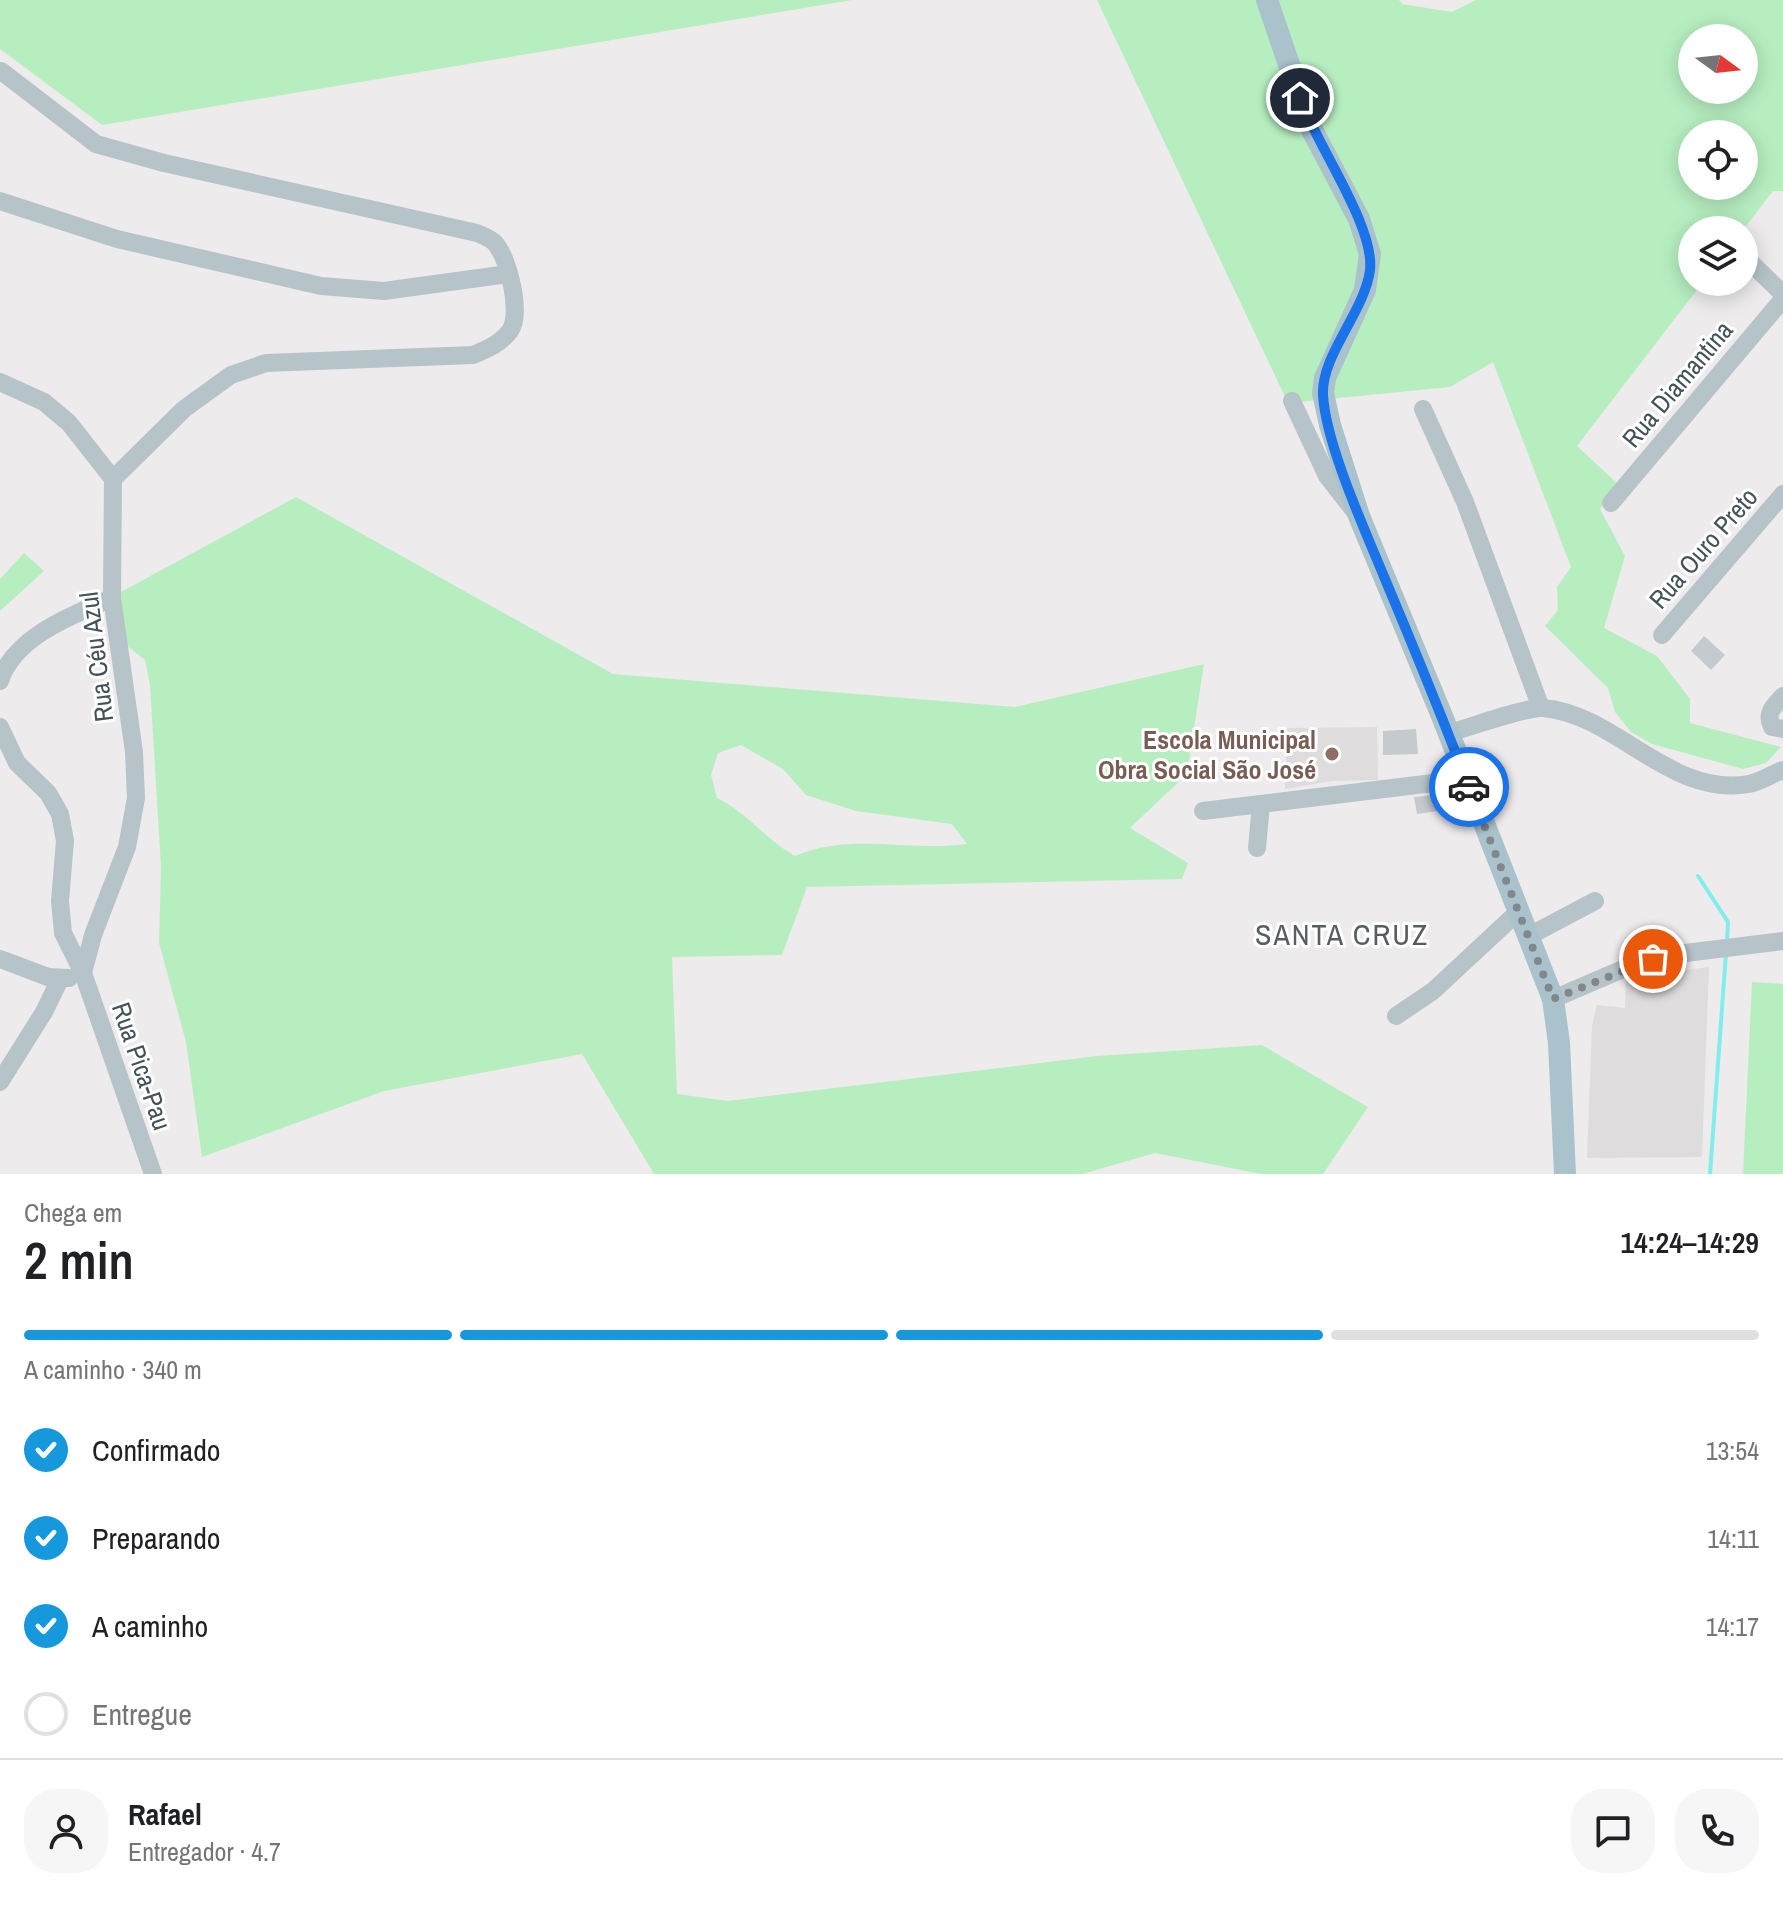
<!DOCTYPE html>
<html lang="pt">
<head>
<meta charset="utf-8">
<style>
	body { margin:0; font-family:"Archivo Narrow",sans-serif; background:#f6f6f6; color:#202124; height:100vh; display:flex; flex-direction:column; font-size:30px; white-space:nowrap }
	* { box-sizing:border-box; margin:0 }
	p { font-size:26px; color:#757577 }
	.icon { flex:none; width:44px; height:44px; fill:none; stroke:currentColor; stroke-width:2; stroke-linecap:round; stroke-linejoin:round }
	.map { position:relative; height:1174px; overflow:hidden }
	.side { display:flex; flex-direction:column; background:#fff; flex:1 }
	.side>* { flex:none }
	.needle { width:52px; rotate:105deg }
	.controls { position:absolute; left:1678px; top:24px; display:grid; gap:16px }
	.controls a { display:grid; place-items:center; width:80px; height:80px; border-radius:50%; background:#fff; box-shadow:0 4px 20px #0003; font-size:40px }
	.pin { position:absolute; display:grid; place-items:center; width:68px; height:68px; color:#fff; margin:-34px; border:4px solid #fff; border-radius:50%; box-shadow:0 2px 8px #0007 }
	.courier { position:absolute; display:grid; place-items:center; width:80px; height:80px; margin:-40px; border:6px solid #1a73e8; border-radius:50%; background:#fff; color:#222; box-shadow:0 2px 10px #0007 }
	.summary em { font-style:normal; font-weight:600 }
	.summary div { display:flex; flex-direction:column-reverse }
	.summary { display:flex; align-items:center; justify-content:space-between; height:136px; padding:0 24px }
	h1 { font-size:52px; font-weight:600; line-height:60px }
	.bar { display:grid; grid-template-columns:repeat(4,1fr); gap:12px 8px; align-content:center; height:96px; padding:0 24px }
	.bar i { height:10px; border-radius:6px; background:#e0e0e0 }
	.bar .selected { background:#1698dd }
	.bar p { grid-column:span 4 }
	.line { display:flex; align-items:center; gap:20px; padding:0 24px; border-top:2px solid #e0e0e0 }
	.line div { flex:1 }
	.round { display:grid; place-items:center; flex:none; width:84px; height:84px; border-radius:32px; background:#f6f6f6 }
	ol { padding:0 24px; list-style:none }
	li { display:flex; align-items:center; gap:24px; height:88px }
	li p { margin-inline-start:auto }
	li .icon { padding:8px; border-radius:50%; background:#1698dd; color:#fff; stroke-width:4 }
	li:last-child { color:#757577 }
	li i { width:44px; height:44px; border:4px solid #e0e0e0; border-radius:50% }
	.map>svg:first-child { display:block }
	.education { fill:#dfdcde }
	.green { fill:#b7eec0; fill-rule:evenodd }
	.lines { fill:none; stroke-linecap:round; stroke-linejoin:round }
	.stream { stroke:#83ecec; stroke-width:4 }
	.building { fill:#c5cace }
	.minor { stroke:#b6c4c9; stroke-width:18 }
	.major { stroke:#aac2cc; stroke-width:22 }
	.done { stroke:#80888c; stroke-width:8; stroke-dasharray:0 14.4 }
	.route { stroke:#1a73e8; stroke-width:10 }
	.education-dot { fill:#8d6e63; stroke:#fff; stroke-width:3 }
	.labels { text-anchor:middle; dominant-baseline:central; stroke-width:6; stroke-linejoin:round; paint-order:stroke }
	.street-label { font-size:26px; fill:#445359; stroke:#fff }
	.education-label { font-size:26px; font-weight:bold; fill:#785e54; stroke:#fff; text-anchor:end }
	.quarter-label { font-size:30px; letter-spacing:2px; fill:#585d60; stroke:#fff }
</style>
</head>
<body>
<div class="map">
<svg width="1783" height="1174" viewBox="0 0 1783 1174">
	<rect width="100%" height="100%" fill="#eeebec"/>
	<path class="education" d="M1377 727 1378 780 1332 781 1285 789 1287 728Z
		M1709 967 1702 1157 1587 1158 1592 1026 1597 1005 1625 1008 1626 978Z"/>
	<path class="green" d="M0 0H852L102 125 0 49Z
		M1097 0H1399L1402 4 1452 12 1476 0H1783V191H1773L1743 230H1692V282H1703L1577 446 1618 484 1600 509 1625 556 1604 628 1657 656 1690 699V723L1781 747 1766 763 1743 769 1652 744 1631 732 1615 712 1608 688 1545 626 1558 610 1557 587 1571 567 1493 362 1450 387 1288 403ZM1692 38H1744V90H1692ZM1692 134H1744V186H1692Z
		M296 497 613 674 1015 707 1204 664 1187 774 1130 828 1188 863 1182 879 807 887 782 955 672 957 677 1094 728 1101 1097 1056 1262 1045 1368 1107 1323 1174H1261L1155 1153 1082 1174H654L582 1054 384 1091 202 1157 186 1042 159 943 161 867 150 685 145 660 126 645 119 593ZM741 745 783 769 806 795 856 811 952 824 967 844C910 852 850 832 795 856 766 840 748 813 717 798L711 775 718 753Z
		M24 553 44 571 0 611V579Z
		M1752 982 1783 984V1174H1743Z"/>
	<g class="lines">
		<path class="stream" d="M1698 876 1728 922 1727 941
			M1710 1174 1726 953"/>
	</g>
	<path class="building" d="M1704 636 1725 655 1711 670 1691 651Z
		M1416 729 1418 754 1383 755V731Z
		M1454 793 1460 808 1417 814 1414 797Z"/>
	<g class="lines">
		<path class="minor" d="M1 71 96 144 164 163 477 233C482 235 489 238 494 242 509 257 522 314 510 331 500 344 487 349 473 355L266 363 231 375 184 409 113 479
			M0 201 117 239 321 286 384 291 508 274
			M1744 256 1783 294
			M0 382 44 402 69 423 113 479 112 598 134 752 136 798 127 847 93 935 83 973
			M1292 401 1327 476 1356 513
			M1423 409 1465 502 1541 708
			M1611 503 1783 299
			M1662 635 1783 494
			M0 681C14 637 72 615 112 598
			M1783 696C1774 706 1765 713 1772 727L1783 729
			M0 727 17 763 48 793 60 814 65 841 60 901 63 933 83 973 153 1174
			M1448 733C1469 728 1524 707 1543 708 1616 714 1670 798 1749 784 1760 782 1772 774 1783 770
			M1203 811 1466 779
			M1257 848 1261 804
			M1529 936 1595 901
			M0 959 48 977 69 978
			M1553 999 1637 963 1669 955 1783 941
			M1396 1016 1433 991 1519 911
			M0 1082 44 1012 60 979"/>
		<path class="major" d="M1267 0 1310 126 1359 219 1370 254 1365 290 1325 378 1323 393 1330 425 1359 516 1442 716 1553 999 1559 1043 1565 1174"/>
	</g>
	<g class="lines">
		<path class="done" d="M1469 787 1553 999 1653 959"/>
		<path class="route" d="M1300 98C1316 144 1375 226 1370 270 1365 311 1321 355 1323 395 1326 445 1365 530 1385 579 1414 648 1442 717 1469 787"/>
	</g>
	<circle class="education-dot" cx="1332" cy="754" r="8"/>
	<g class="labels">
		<g class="street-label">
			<text transform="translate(1677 384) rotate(-50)">Rua Diamantina</text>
			<text transform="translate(1703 548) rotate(-49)">Rua Ouro Preto</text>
			<text transform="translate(96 657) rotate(-97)">Rua Céu Azul</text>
			<text transform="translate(142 1066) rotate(71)">Rua Pica-Pau</text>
		</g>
		<g class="education-label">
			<text x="1316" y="739">Escola Municipal<tspan x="1316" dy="30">Obra Social São José</tspan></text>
		</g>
		<g class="quarter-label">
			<text x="1342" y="934">SANTA CRUZ</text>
		</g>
	</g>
</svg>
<div class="controls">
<a><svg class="needle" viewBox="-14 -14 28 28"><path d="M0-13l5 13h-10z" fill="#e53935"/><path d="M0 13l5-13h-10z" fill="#757577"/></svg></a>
<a><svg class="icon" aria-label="locate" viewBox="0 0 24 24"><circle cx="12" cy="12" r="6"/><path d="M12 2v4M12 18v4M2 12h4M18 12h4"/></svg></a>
<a><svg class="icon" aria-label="layers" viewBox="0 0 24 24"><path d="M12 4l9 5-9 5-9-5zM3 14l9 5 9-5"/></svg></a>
</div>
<div class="pin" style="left:1653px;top:959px;background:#ea580c"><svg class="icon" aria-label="bag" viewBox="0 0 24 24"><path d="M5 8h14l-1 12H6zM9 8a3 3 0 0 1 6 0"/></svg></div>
<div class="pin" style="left:1300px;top:98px;background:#1f2937"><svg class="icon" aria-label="home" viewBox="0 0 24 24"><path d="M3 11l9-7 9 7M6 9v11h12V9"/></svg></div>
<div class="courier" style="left:1469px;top:787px"><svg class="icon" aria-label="car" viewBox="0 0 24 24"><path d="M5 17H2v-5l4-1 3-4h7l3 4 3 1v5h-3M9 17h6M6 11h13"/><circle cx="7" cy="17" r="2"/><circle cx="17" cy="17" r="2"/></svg></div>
</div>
<section class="side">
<div class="summary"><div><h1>2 min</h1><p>Chega em</p></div><em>14:24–14:29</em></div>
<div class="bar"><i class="selected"></i><i class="selected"></i><i class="selected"></i><i></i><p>A caminho · 340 m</p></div>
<ol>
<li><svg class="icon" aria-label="check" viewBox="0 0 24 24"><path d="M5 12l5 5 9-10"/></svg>Confirmado<p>13:54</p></li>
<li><svg class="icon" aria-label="check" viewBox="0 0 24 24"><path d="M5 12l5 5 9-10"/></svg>Preparando<p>14:11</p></li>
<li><svg class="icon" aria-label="check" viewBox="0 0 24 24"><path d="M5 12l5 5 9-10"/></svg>A caminho<p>14:17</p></li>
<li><i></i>Entregue</li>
</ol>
<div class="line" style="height:144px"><a class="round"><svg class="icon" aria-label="person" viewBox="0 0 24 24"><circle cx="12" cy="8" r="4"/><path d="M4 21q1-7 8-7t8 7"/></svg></a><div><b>Rafael</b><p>Entregador · 4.7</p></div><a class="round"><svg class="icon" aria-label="chat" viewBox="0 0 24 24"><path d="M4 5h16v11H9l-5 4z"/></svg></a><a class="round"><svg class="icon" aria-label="phone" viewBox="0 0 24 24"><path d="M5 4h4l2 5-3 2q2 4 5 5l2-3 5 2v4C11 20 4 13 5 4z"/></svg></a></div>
</section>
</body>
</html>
